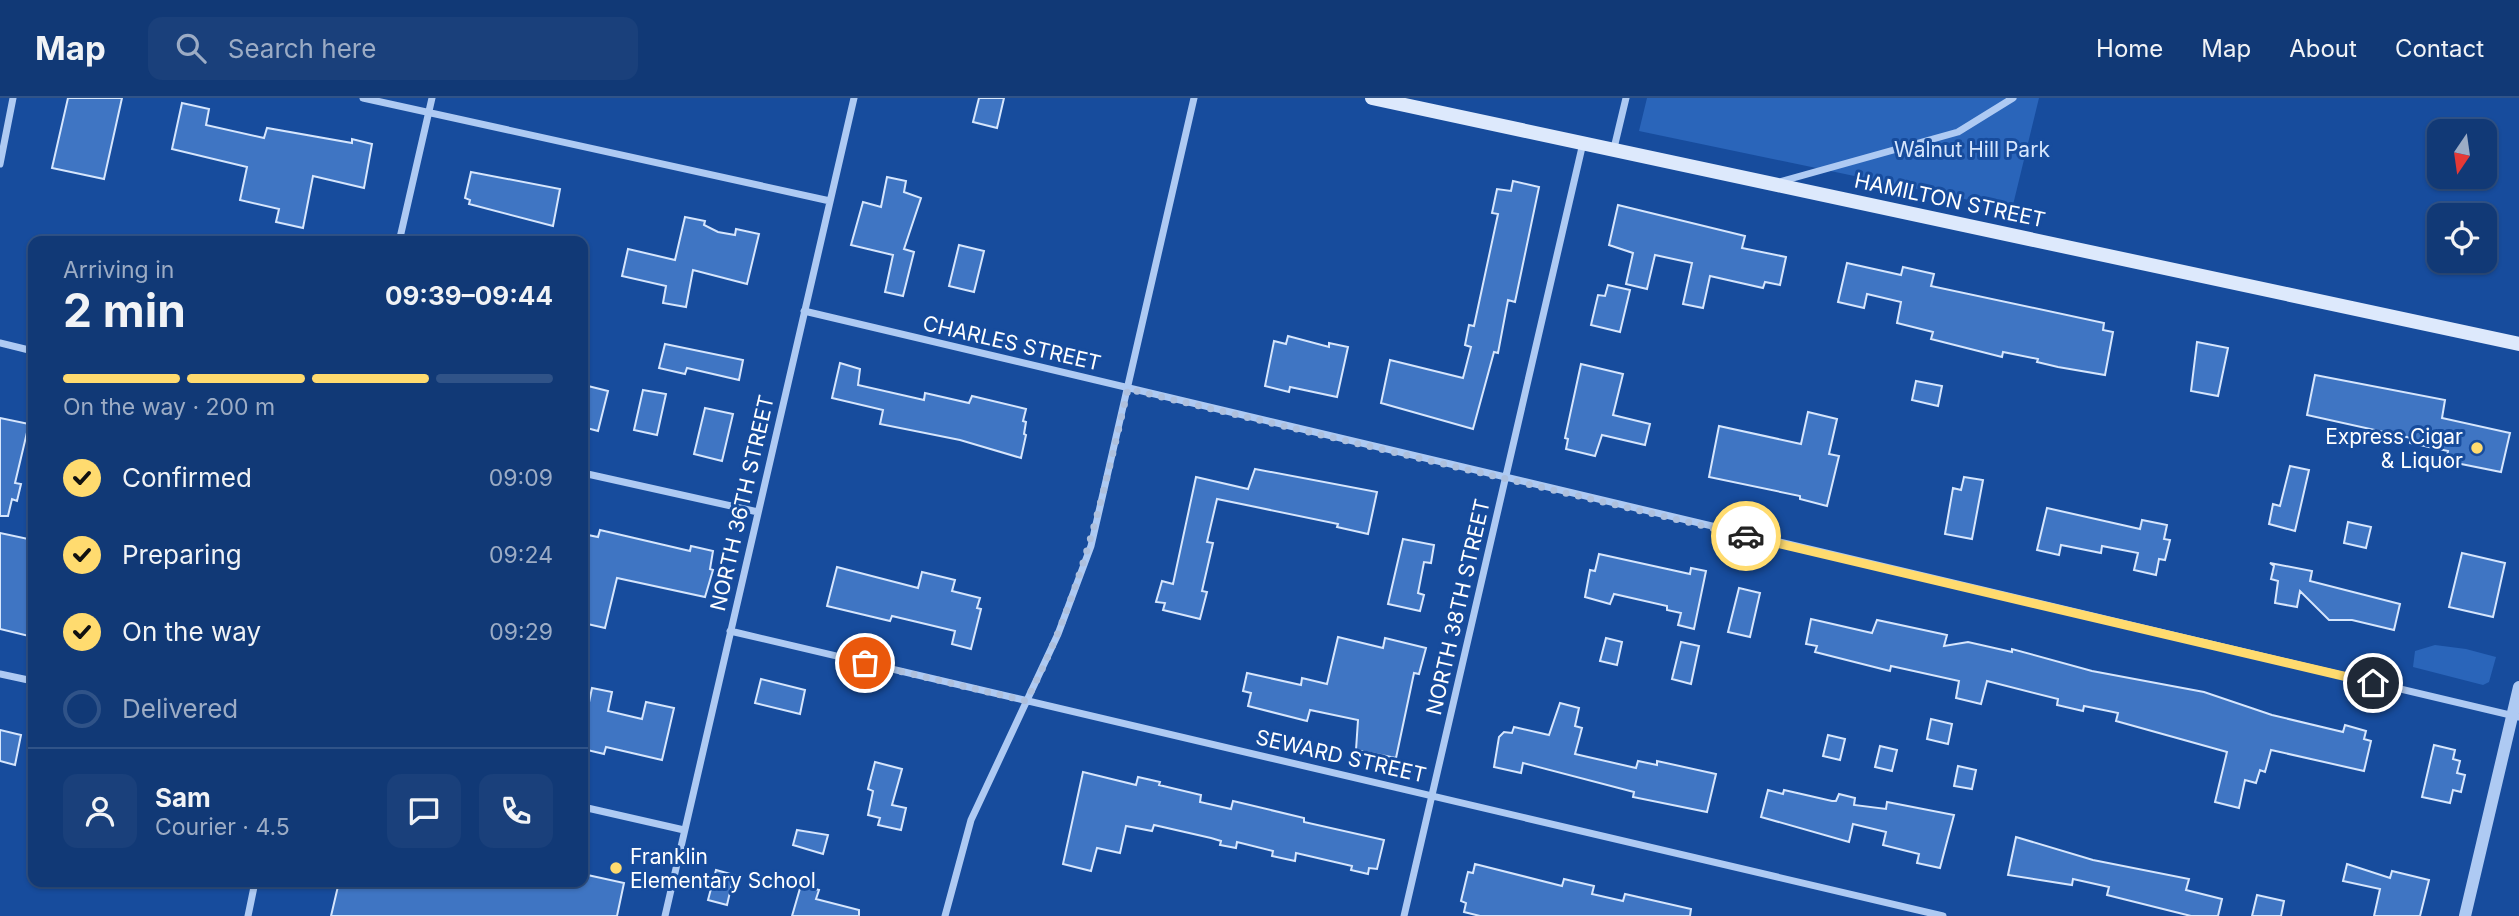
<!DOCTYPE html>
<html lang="en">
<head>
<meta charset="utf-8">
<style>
	body { margin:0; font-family:Inter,sans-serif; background:#1a407b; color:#f1f3f6; height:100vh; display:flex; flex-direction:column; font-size:26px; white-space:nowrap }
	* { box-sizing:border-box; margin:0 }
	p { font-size:23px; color:#9cacc5 }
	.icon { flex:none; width:38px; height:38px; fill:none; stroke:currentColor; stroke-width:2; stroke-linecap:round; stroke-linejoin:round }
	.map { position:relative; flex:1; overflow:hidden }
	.details { position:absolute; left:28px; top:138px; width:560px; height:651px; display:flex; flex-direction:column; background:#113976; border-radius:14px; box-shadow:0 2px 5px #0004,0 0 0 2px #305388 }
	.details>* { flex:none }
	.needle { width:46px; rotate:193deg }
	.buttons { position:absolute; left:2427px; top:21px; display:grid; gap:14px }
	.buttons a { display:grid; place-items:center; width:70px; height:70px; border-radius:14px; background:#113976; box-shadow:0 2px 5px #0004,0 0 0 2px #305388; font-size:35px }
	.pin { position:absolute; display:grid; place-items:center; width:60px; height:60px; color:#fff; margin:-30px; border:4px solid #fff; border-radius:50%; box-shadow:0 2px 7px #0007 }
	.courier { position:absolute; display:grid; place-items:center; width:70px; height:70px; margin:-35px; border:5px solid #ffdb6f; border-radius:50%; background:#fff; color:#222; box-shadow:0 2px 9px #0007 }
	.summary em { font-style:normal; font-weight:700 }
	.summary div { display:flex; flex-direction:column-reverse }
	.summary { display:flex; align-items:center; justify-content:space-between; height:119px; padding:0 35px }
	h1 { font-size:46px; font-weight:700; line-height:52px }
	.bar { display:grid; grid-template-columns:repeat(4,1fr); gap:10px 7px; align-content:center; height:84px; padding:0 35px }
	.bar i { height:9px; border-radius:5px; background:#305388 }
	.bar .selected { background:#ffdb6f }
	.bar p { grid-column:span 4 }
	.line { display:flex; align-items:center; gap:18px; padding:0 35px; border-top:2px solid #305388 }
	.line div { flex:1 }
	.round { display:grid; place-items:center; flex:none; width:74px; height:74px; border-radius:14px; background:#1a407b }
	ol { padding:0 35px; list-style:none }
	li { display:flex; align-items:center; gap:21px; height:77px }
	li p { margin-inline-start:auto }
	li .icon { padding:7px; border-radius:50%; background:#ffdb6f; color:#111; stroke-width:4 }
	li:last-child { color:#9cacc5 }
	li i { width:38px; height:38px; border:4px solid #305388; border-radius:50% }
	header { display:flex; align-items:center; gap:42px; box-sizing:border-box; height:98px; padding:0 35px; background:#113976; border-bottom:2px solid #305388 }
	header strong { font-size:33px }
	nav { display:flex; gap:38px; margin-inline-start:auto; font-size:24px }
	.search { width:490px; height:63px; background:#1a407b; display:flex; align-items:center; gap:18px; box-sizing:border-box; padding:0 24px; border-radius:14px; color:#9cacc5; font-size:26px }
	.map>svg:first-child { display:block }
	.park { fill:#2a65ba }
	.building { fill:#3f75c3; stroke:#d6e6fd; stroke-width:2 }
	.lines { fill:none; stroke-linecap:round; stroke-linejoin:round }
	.minor { stroke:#aecaf3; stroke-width:7 }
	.tertiary { stroke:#aecaf3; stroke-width:12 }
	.secondary { stroke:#dde9fc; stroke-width:14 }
	.done { stroke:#aec0dd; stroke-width:7; stroke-dasharray:0 12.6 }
	.route { stroke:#ffdb6f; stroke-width:9 }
	.poi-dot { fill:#ffdb6f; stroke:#174c9d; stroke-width:2.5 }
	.labels { text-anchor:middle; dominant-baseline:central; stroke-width:6; stroke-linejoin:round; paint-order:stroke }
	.park-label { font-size:21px; fill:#d6e6fd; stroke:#174c9d }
	.street-label { font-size:21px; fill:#fff; stroke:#174c9d }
	.poi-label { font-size:21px; fill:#fff; stroke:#174c9d; text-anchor:end }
</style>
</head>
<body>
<header>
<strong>Map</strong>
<div class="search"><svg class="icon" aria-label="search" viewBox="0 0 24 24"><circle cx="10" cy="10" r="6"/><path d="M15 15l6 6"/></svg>Search here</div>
<nav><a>Home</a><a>Map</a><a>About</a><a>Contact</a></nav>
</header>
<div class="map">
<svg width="2519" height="818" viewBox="0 0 2519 818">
	<rect width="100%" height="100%" fill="#174c9d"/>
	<path class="park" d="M1647 0H2039L2012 111 1639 33Z
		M2435 547 2466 551 2496 559 2489 584 2483 587 2413 569 2415 553Z"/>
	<path class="building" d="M68 0H122L104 81 52 70Z
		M979 0H1004L997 30 973 24Z
		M182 5 209 11 206 27 264 40 267 30 352 45V41L372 46 364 90 313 78 303 130 276 124 279 111 240 102 247 69 172 51Z
		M471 74 560 91 553 128 469 106 470 102 465 100Z
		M887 79 906 83 904 94 921 100 904 151 914 154 903 198 885 194 893 157 851 147 863 104 881 109Z
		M1513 83 1539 89 1515 204 1508 202 1498 255 1494 254 1473 331 1381 305 1390 262 1463 280 1471 249 1465 247 1469 227 1474 228 1498 116 1492 115 1497 91 1511 93Z
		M1618 107 1745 138 1742 150 1786 159 1780 187 1765 184 1763 190 1710 178 1703 210 1683 206 1692 165 1655 157 1647 191 1626 186 1633 155 1609 147Z
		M685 119 705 123 704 127 718 134 735 137 736 131 759 136 747 186 693 172 686 209 663 205 666 188 622 178 628 151 675 162Z
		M959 147 984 153 974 194 949 188Z
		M1847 165 1901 177 1903 169 1934 176 1931 188 2104 225 2103 232 2113 234 2105 277 2058 269 2037 264 2038 261 2003 254 2002 259 1931 241 1933 234 1897 225 1901 204 1867 196 1864 210 1838 204Z
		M1608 187 1630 192 1620 234 1591 227 1598 197 1605 198Z
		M1288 238 1329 249V245L1348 249 1337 299 1290 289 1289 294 1265 288 1274 243 1286 246Z
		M2197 244 2228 250 2218 298 2191 293Z
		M665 246 743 262 739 282 687 270 685 276 659 270Z
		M840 265 860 271 858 287 924 302 925 295 969 305 972 298 1026 311 1023 323 1026 324 1024 336 1026 337 1021 360 960 342 880 326 883 312 832 300Z
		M1581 266 1623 276 1613 317 1650 326 1645 347 1602 337 1595 358 1566 351 1568 341 1565 340Z
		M2315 277 2445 302 2442 320 2510 335 2501 374 2446 363 2448 353 2410 345 2411 340 2307 317Z
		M1916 283 1942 288 1938 308 1912 302Z
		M588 288 608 293 598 333 583 329Z
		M643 292 666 296 657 337 634 332Z
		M705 310 733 316 722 363 694 356Z
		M1808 314 1837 321 1829 356 1839 358 1827 408 1800 401V398L1709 379 1719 328 1801 346Z
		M0 320 29 326 15 385 21 386 17 403 12 401 8 418H0Z
		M2290 368 2309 372 2295 433 2269 426 2273 406 2280 408Z
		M1255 371 1377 394 1368 436 1337 429 1338 426 1217 401 1207 444 1213 445 1202 493 1207 494 1200 521 1163 512 1165 505 1156 504 1162 483 1173 486 1196 379 1248 391Z
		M1964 379 1983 382 1972 441 1945 436 1953 390 1961 392Z
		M2047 410 2140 431 2142 422 2167 427 2164 441 2170 442 2165 462 2159 461 2156 477 2134 472 2138 455 2102 448 2101 455 2061 447 2059 457 2037 452Z
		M2348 424 2371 429 2366 450 2344 445Z
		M600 432 690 453 691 448 713 453 710 471 713 472 705 499 617 480 605 530 583 525V436L598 439Z
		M0 435 33 442V539L0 531Z
		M1403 441 1434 447 1431 465 1424 464 1418 495 1424 497 1420 513 1388 506Z
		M2462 455 2505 465 2493 519 2449 509Z
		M1599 456 1690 476 1691 470 1706 473 1694 531 1678 527 1681 515 1667 512V508L1614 496 1610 506 1585 499 1590 472 1595 473Z
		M2270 465 2312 473 2310 483 2400 506 2394 532 2352 522H2329L2300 493 2297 509 2275 505 2278 483 2271 481 2274 468Z
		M837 469 918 490 922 474 955 482 952 493 980 500 977 510 981 511 971 551 952 546 955 533 892 518 890 523 827 508Z
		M1739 490 1760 495 1750 539 1728 534Z
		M1811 521 1872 535 1877 522 1947 537 1944 548 1968 544 2012 554V551L2092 573 2204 594 2272 617 2343 634 2345 627 2366 633 2364 641 2371 643 2364 673 2271 652 2265 674 2260 672 2256 685 2245 682 2239 710 2215 704 2227 654 2116 623 2118 615 2084 608 2083 613 2057 607 2058 601 1987 583 1981 606 1956 600 1959 583 1891 568 1890 573 1815 554 1817 548 1806 546Z
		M1338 539 1383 550 1385 540 1426 550 1419 576 1414 575 1396 660 1356 652 1358 622 1310 612 1307 623 1248 608 1251 595 1243 593 1247 575 1301 587 1302 580 1327 586Z
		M1606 540 1622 544 1617 567 1600 563Z
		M1681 544 1699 548 1691 586 1672 581Z
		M761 581 805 592 800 616 755 605Z
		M592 590 612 594 608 613 642 621 646 604 674 610 662 662 606 649 604 656 583 651V618L586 619Z
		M1560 605 1579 610 1575 628 1582 630 1575 656 1636 670 1638 663 1657 667V663L1716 676 1707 714 1633 699 1634 694 1523 665 1521 675 1494 669 1499 639 1504 634 1512 635 1514 629 1549 637Z
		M1931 621 1952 626 1948 646 1927 641Z
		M0 632 21 637 15 667 0 663Z
		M1828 637 1845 641 1840 662 1823 658Z
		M2434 647 2455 652 2453 661 2460 663 2457 675 2465 677 2461 694 2453 692 2450 705 2422 699Z
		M1880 648 1897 652 1892 673 1875 669Z
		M875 664 902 671 892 707 906 710 901 732 878 727 880 720 868 717 873 693 868 691Z
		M1958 668 1976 672 1972 691 1954 688Z
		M1083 674 1136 687 1138 679 1160 684 1159 687 1201 697 1200 704 1231 711 1233 703 1304 720V724L1384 742 1377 771 1369 770 1368 776 1351 772 1352 768 1296 755 1295 763 1272 758 1273 753 1237 744 1236 750 1220 747 1221 743 1211 740 1154 727 1152 733 1126 728 1120 755 1097 750 1091 773 1063 766Z
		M1768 692 1783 696 1784 692 1832 703H1836L1839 696 1855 700 1854 707 1886 711 1887 704 1954 717 1940 770 1917 765 1919 756 1883 747 1886 734 1853 726 1849 744 1761 719Z
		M797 732 828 737 823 756 793 747Z
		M2016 739 2093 762 2189 781 2186 792 2222 801 2218 818H2191L2107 797 2109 789 2073 781 2072 787 2008 777Z
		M1475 766 1562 788 1564 781 1594 788 1592 796 1623 803 1625 796 1691 811 1690 818H1480L1464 814 1466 805 1461 803 1468 774 1473 775Z
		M2347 766 2390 780 2392 773 2429 782 2420 818H2374L2380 791 2343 783Z
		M716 772 734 777 727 807 708 802Z
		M583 776 624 785 617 818H331L339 784H583Z
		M801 787 819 792 816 801 859 812V818H792Z
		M2257 797 2284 803 2281 818H2252Z"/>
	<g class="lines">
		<path class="minor" d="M363 0 830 103
			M1614 50 1626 0
			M0 66 13 0
			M1779 84 1958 34 2013 0
			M399 144 432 0
			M804 213 2519 619
			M0 245 33 253
			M583 375 758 414
			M730 533 1943 818
			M0 576 33 583
			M583 709 684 732
			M248 818 255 784
			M665 818 854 0
			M945 818 971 722 1058 536 1091 448 1194 0
			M1404 818 1583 45"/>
		<path class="tertiary" d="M2465 818 2519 589"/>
		<path class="secondary" d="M1372 0 2519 246"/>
	</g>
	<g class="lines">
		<path class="done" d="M865 565 1026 603C1079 504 1103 399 1128 291L1746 438"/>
		<path class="route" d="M1746 438 2373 585"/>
	</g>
	<g class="poi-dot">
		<circle cx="2477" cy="350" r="7"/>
		<circle cx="616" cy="770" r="7"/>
	</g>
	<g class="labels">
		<g class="park-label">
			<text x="1972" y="51">Walnut Hill Park</text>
		</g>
		<g class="street-label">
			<text transform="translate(1950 102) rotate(12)">HAMILTON STREET</text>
			<text transform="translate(1012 245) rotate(13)">CHARLES STREET</text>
			<text transform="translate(742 405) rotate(-77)">NORTH 36TH STREET</text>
			<text transform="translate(1458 509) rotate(-77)">NORTH 38TH STREET</text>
			<text transform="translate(1341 658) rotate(13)">SEWARD STREET</text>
		</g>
		<g class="poi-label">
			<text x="2463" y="338">Express Cigar<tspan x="2463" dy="24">&amp; Liquor</tspan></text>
			<text x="630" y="758" text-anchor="start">Franklin<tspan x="630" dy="24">Elementary School</tspan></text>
		</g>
	</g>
</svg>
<div class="buttons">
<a><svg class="needle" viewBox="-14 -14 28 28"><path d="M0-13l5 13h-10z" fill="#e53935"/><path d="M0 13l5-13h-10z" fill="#9cacc5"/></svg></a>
<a><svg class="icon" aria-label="locate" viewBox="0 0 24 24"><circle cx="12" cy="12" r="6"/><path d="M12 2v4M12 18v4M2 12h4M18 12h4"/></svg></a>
</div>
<div class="pin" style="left:865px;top:565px;background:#ea580c"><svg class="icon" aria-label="bag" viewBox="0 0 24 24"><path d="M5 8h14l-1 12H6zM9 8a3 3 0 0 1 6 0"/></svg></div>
<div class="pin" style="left:2373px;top:585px;background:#1f2937"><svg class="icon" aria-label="home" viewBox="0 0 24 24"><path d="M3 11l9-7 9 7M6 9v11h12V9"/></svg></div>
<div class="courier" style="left:1746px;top:438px"><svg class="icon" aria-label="car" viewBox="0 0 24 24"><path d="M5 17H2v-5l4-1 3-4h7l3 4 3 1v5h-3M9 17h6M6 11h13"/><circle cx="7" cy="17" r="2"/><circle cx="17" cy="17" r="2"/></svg></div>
<section class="details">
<div class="summary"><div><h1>2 min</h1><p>Arriving in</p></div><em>09:39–09:44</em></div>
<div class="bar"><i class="selected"></i><i class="selected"></i><i class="selected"></i><i></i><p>On the way · 200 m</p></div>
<ol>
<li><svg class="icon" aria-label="check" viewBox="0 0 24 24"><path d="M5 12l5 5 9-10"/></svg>Confirmed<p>09:09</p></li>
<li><svg class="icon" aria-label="check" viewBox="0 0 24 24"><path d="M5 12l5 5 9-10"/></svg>Preparing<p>09:24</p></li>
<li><svg class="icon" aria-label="check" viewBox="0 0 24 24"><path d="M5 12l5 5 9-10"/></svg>On the way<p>09:29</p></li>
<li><i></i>Delivered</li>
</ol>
<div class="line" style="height:126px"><a class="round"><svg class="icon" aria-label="person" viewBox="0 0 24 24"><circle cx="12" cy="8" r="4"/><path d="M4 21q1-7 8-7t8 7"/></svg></a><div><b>Sam</b><p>Courier · 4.5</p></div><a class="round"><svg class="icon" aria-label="chat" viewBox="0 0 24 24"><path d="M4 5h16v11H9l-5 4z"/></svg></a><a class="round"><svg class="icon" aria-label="phone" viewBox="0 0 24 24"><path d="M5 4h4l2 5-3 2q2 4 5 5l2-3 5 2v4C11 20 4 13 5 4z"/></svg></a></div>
</section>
</div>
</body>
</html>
